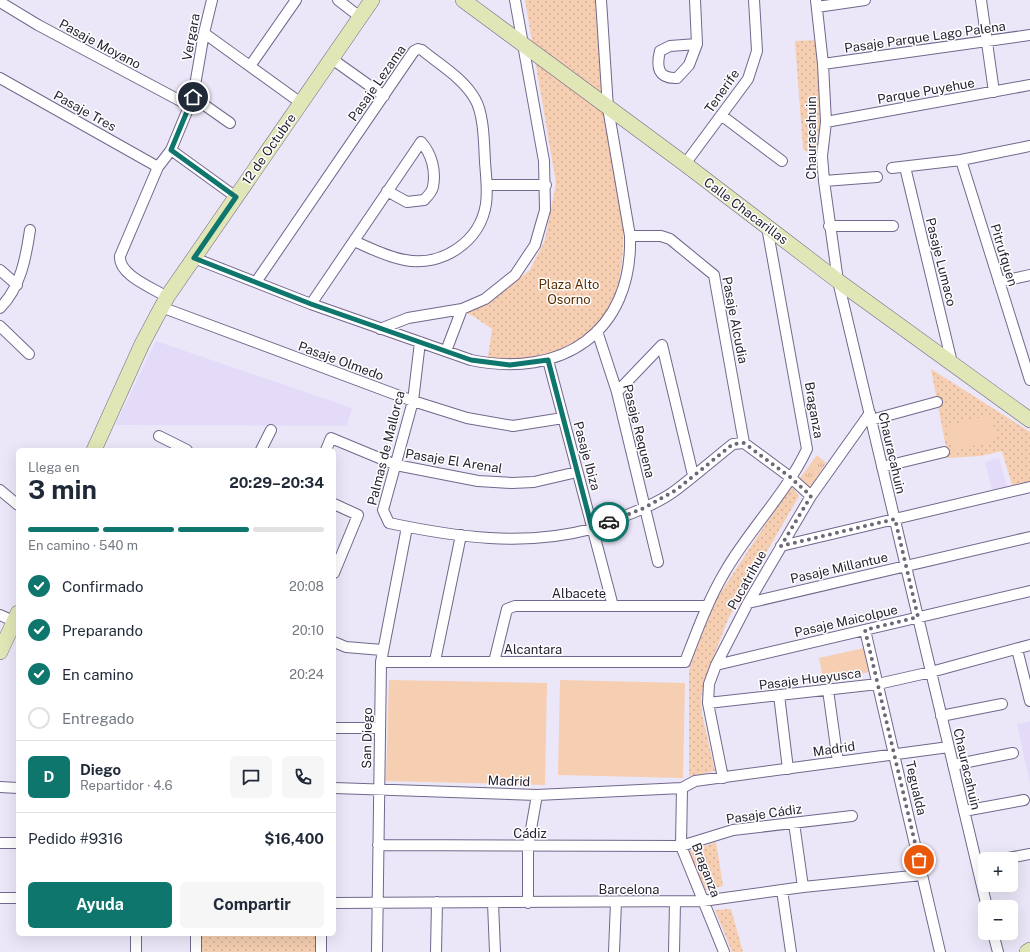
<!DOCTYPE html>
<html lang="es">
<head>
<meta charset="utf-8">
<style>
	body { margin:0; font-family:"Public Sans",sans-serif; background:#f6f6f7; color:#1f2937; height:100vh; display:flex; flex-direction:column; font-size:15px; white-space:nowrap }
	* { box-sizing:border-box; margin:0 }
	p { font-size:13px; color:#747a83 }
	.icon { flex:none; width:22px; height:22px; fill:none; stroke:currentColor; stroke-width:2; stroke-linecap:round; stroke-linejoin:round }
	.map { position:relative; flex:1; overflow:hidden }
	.sheet { position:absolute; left:16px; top:448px; width:320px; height:488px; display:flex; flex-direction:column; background:#fff; border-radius:6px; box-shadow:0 4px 16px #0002 }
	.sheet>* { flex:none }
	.fabs { position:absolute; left:978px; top:852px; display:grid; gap:8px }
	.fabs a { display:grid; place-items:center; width:40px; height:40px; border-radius:6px; background:#fff; box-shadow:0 4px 16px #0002; font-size:20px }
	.pin { position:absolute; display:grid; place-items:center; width:34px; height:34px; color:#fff; margin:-17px; border:2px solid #fff; border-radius:50%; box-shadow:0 1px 4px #0007 }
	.courier { position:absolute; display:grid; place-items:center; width:40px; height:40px; margin:-20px; border:3px solid #0f766e; border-radius:50%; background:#fff; color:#222; box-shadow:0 1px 5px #0007 }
	.headline em { font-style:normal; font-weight:700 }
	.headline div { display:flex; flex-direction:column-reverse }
	.headline { display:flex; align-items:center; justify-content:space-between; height:68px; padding:0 12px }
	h1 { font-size:26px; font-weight:700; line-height:30px }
	.bar { display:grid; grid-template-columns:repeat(4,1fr); gap:6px 4px; align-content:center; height:48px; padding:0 12px }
	.bar i { height:5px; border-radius:3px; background:#e0e1e3 }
	.bar .selected { background:#0f766e }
	.bar p { grid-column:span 4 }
	.line { display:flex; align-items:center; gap:10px; padding:0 12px; border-top:1px solid #e0e1e3 }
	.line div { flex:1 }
	.round { display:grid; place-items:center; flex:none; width:42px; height:42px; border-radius:6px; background:#f6f6f7 }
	ol { padding:0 12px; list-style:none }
	li { display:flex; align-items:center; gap:12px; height:44px }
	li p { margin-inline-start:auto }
	li .icon { padding:4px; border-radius:50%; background:#0f766e; color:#fff; stroke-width:4 }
	li:last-child { color:#747a83 }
	li i { width:22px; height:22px; border:2px solid #e0e1e3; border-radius:50% }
	.cta { display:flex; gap:8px; margin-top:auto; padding:8px 12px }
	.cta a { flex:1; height:46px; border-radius:6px; background:#0f766e; color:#fff; font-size:16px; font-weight:700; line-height:46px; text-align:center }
	.cta a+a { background:#f6f6f7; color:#1f2937 }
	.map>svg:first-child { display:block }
	.built { fill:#e3dbf8 }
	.grass { fill:url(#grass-tufts) }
	.park { fill:url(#park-dots) }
	.garden { fill:#f6ceb1 }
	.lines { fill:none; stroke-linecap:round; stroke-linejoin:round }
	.street-casing { stroke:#72678c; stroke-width:12 }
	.secondary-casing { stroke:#72678c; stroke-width:16 }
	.street { stroke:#fff; stroke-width:10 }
	.secondary { stroke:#e0e6b6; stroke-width:15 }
	.done { stroke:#6c6877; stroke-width:4; stroke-dasharray:0 7.2 }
	.route { stroke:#0f766e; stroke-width:5 }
	.labels { text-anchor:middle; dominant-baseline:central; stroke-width:3; stroke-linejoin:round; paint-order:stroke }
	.street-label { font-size:13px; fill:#272332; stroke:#fff }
	.park-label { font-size:13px; fill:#5b2e01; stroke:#fff }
</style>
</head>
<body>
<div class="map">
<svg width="1030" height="952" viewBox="0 0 1030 952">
	<defs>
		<pattern id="grass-tufts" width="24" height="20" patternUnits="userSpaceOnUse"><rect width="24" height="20" fill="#f6ceb1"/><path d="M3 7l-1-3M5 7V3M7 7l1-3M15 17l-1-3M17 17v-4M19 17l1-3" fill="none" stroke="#d3b199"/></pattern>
		<pattern id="park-dots" width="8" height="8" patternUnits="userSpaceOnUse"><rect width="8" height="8" fill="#f6ceb1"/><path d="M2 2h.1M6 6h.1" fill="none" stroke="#d3b199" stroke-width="1.8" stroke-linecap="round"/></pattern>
	</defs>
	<rect width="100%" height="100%" fill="#ece7f8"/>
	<path class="built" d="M156 341 352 408 347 426 115 425Z
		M999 458 1007 487 992 491 985 462Z
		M1030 721V784L1017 724Z"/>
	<path class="grass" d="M817 455 826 463 810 488 800 478Z"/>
	<path class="park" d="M525 0H599C604 44 609 88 614 133 621 202 647 317 562 350 538 359 513 362 488 357L492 329 473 316 463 312 510 285 530 270 545 240 556 183Z
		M816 40 821 118 817 151 809 153 803 149 795 41Z
		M931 369 1030 432V481L1012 485 1002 451 980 456 948 458Z
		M791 486 799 496 728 619 707 674 701 698 702 714 715 771 689 776V669L713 604Z
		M716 842 723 886 705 890 689 851Z
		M731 909 743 952H732L715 910Z
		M201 934H319V952H201Z"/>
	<path class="garden" d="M991 415 997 440 952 451 946 426Z
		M864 648 869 672 824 683 819 658Z
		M389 680 547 683 545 785 386 781Z
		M560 680 685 683 683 778 558 775Z"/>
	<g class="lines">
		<g class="street-casing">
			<path id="street" d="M338 0 360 17
				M695 0 697 44
				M816 0 823 64 826 122 822 156 824 181 838 281 987 907
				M981 0 994 92
				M0 2 38 25 190 106
				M817 7 865 0
				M204 33 301 103
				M697 44 689 65 677 78C658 79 656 67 660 51L670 46Z
				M332 59 384 96
				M823 64 1030 35
				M250 66 296 0
				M0 78 158 167
				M193 97 230 123
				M721 115 782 161
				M826 122 1030 85
				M171 150 236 197
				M961 160 1030 380
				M685 164 748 79 757 51 754 0
				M905 167 952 363
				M892 168 961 160 1030 146
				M824 181 877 177
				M487 185H546
				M829 226H893
				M630 236H661L670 239 714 275 744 443
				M194 258 311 304 471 360C561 379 633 333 630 236L608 108 601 0
				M0 270 17 285
				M256 282 414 51 418 49 422 50C440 65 463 78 475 99 484 114 484 144 485 162 486 176 488 190 486 204 480 242 442 267 405 260 387 257 370 248 354 241
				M999 282 1030 275
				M167 297C153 288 118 275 120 256L158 167 171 150 193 97 204 33 212 0
				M311 304 421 142C432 154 436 171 433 187 432 192 427 197 424 200L407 202 387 191
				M161 307 413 401 467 418 513 426 563 418
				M0 308C21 287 26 257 30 230
				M0 326 29 354
				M380 329 408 318 462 309 485 299 515 275 535 245 545 210 544 161 515 0
				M597 331 617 392 658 562
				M420 342 413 401 383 510 389 523C455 537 524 547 591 529 601 526 612 521 622 517 640 510 660 502 676 490 696 475 714 459 733 444L744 443 790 477 811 496
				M662 345 693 475
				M446 351 462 309
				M548 360 613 606
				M617 392 662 345
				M871 420 937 402
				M159 436 187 450
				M261 450 271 430
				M326 450 331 438 396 465 478 481 512 483 534 482 577 472
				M882 467 944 452
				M0 490 18 505
				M334 504 358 515 334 573
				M781 546 1030 487
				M748 603 1030 537
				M0 615 18 623
				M865 630 940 952
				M334 642 346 647 382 650
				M1017 649 1030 701
				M435 661 461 535
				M381 662H685C697 631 708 600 726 570 750 529 787 492 807 449L767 227
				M494 662 507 609 515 606H706
				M716 665 1030 591
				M828 690 838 762
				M779 695 788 769
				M708 703 878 684 931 672 1030 645
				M941 716 1002 704
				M334 728H380
				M953 765 1013 753
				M723 778 708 703 709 684 716 665 748 603 811 496 870 413
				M0 787 18 788
				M334 788 537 795 682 788
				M964 811 1024 800
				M794 823 803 887
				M0 843H18
				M378 845 681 846 733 830 852 816
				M1003 859 1030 854
				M782 890 791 952
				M0 898H18
				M334 903 703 901 803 887 922 875
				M493 903 495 952
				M528 903V846L537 795
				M993 933 998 952
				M136 952V934
				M196 952V934
				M321 952V934
				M377 952 381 662 407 527
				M436 952 437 902
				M614 952 616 902
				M674 952 675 902
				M724 952 681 846 682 788 695 781 949 747"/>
		</g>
		<g class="secondary-casing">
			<path id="secondary" d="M463 0 685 164 838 281 1030 420
				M94 450 142 344 167 297 372 0
				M0 652 18 613
				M1027 952 1030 950"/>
		</g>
		<use href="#street" class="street"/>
		<use href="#secondary" class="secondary"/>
	</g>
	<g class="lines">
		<path class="done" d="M609 522 644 508 676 490 733 444 744 443 790 477 811 496 781 546 895 519 918 617 865 630 919 860"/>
		<path class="route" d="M193 97 171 150 236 197 194 258 311 304 471 360 510 365 548 360 592 528 609 522"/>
	</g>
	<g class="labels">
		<g class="street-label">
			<text transform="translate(191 37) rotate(-79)">Vergara</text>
			<text transform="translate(925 37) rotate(-8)">Pasaje Parque Lago Palena</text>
			<text transform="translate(100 44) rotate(28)">Pasaje Moyano</text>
			<text transform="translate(377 83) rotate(-55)">Pasaje Lezama</text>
			<text transform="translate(722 91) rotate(-55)">Tenerife</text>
			<text transform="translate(926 91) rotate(-10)">Parque Puyehue</text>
			<text transform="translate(85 111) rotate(29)">Pasaje Tres</text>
			<text transform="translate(811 138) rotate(-90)">Chauracahuin</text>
			<text transform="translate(269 149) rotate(-55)">12 de Octubre</text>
			<text transform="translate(746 211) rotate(37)">Calle Chacarillas</text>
			<text transform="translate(1004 255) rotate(73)">Pitrufquen</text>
			<text transform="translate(941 262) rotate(76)">Pasaje Lumaco</text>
			<text transform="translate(735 320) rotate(79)">Pasaje Alcudia</text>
			<text transform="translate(341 361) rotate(20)">Pasaje Olmedo</text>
			<text transform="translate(814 410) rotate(80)">Braganza</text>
			<text transform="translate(639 431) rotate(76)">Pasaje Requena</text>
			<text transform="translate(386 448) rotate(-76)">Palmas de Mallorca</text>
			<text transform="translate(892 453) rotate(77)">Chauracahuin</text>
			<text transform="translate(587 456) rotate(75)">Pasaje Ibiza</text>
			<text transform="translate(454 461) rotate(9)">Pasaje El Arenal</text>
			<text transform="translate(839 568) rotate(-13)">Pasaje Millantue</text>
			<text transform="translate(747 580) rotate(-61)">Pucatrihue</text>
			<text x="579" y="593">Albacete</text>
			<text transform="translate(846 621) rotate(-13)">Pasaje Maicolpue</text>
			<text x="533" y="649">Alcantara</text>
			<text transform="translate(810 679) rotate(-7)">Pasaje Hueyusca</text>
			<text transform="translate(367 738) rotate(-89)">San Diego</text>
			<text transform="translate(834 749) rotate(-8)">Madrid</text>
			<text transform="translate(967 769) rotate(77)">Chauracahuin</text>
			<text transform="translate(509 781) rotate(2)">Madrid</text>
			<text transform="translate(916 788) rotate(77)">Tegualda</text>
			<text transform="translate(764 814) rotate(-8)">Pasaje Cádiz</text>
			<text x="530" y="833">Cádiz</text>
			<text transform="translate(706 870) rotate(69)">Braganza</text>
			<text x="629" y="889">Barcelona</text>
		</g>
		<g class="park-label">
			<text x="569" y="284">Plaza Alto<tspan x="569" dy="15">Osorno</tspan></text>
		</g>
	</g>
</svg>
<div class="fabs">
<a>+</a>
<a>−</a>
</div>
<div class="pin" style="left:919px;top:860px;background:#ea580c"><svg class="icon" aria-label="bag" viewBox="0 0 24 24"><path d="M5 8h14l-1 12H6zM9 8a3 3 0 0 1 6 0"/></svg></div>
<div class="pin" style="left:193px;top:97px;background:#1f2937"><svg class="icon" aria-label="home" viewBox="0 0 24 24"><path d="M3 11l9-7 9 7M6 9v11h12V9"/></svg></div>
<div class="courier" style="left:609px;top:522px"><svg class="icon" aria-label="car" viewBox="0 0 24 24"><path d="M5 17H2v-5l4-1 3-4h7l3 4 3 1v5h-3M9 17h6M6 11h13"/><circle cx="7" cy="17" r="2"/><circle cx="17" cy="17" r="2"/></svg></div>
<section class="sheet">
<div class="headline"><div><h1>3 min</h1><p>Llega en</p></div><em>20:29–20:34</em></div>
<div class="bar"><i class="selected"></i><i class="selected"></i><i class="selected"></i><i></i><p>En camino · 540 m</p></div>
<ol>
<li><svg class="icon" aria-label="check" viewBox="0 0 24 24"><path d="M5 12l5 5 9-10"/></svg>Confirmado<p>20:08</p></li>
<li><svg class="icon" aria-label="check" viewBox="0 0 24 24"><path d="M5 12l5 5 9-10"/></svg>Preparando<p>20:10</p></li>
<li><svg class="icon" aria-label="check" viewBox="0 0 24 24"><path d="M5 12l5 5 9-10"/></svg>En camino<p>20:24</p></li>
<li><i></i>Entregado</li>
</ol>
<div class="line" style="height:72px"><b class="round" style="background:#0f766e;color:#fff">D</b><div><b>Diego</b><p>Repartidor · 4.6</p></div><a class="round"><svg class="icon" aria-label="chat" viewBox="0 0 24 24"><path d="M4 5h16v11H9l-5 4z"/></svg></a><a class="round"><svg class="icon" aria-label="phone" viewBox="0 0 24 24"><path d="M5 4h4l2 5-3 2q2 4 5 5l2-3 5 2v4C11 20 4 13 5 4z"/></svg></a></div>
<div class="line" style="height:52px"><div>Pedido #9316</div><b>$16,400</b></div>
<div class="cta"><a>Ayuda</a><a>Compartir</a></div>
</section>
</div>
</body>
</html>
